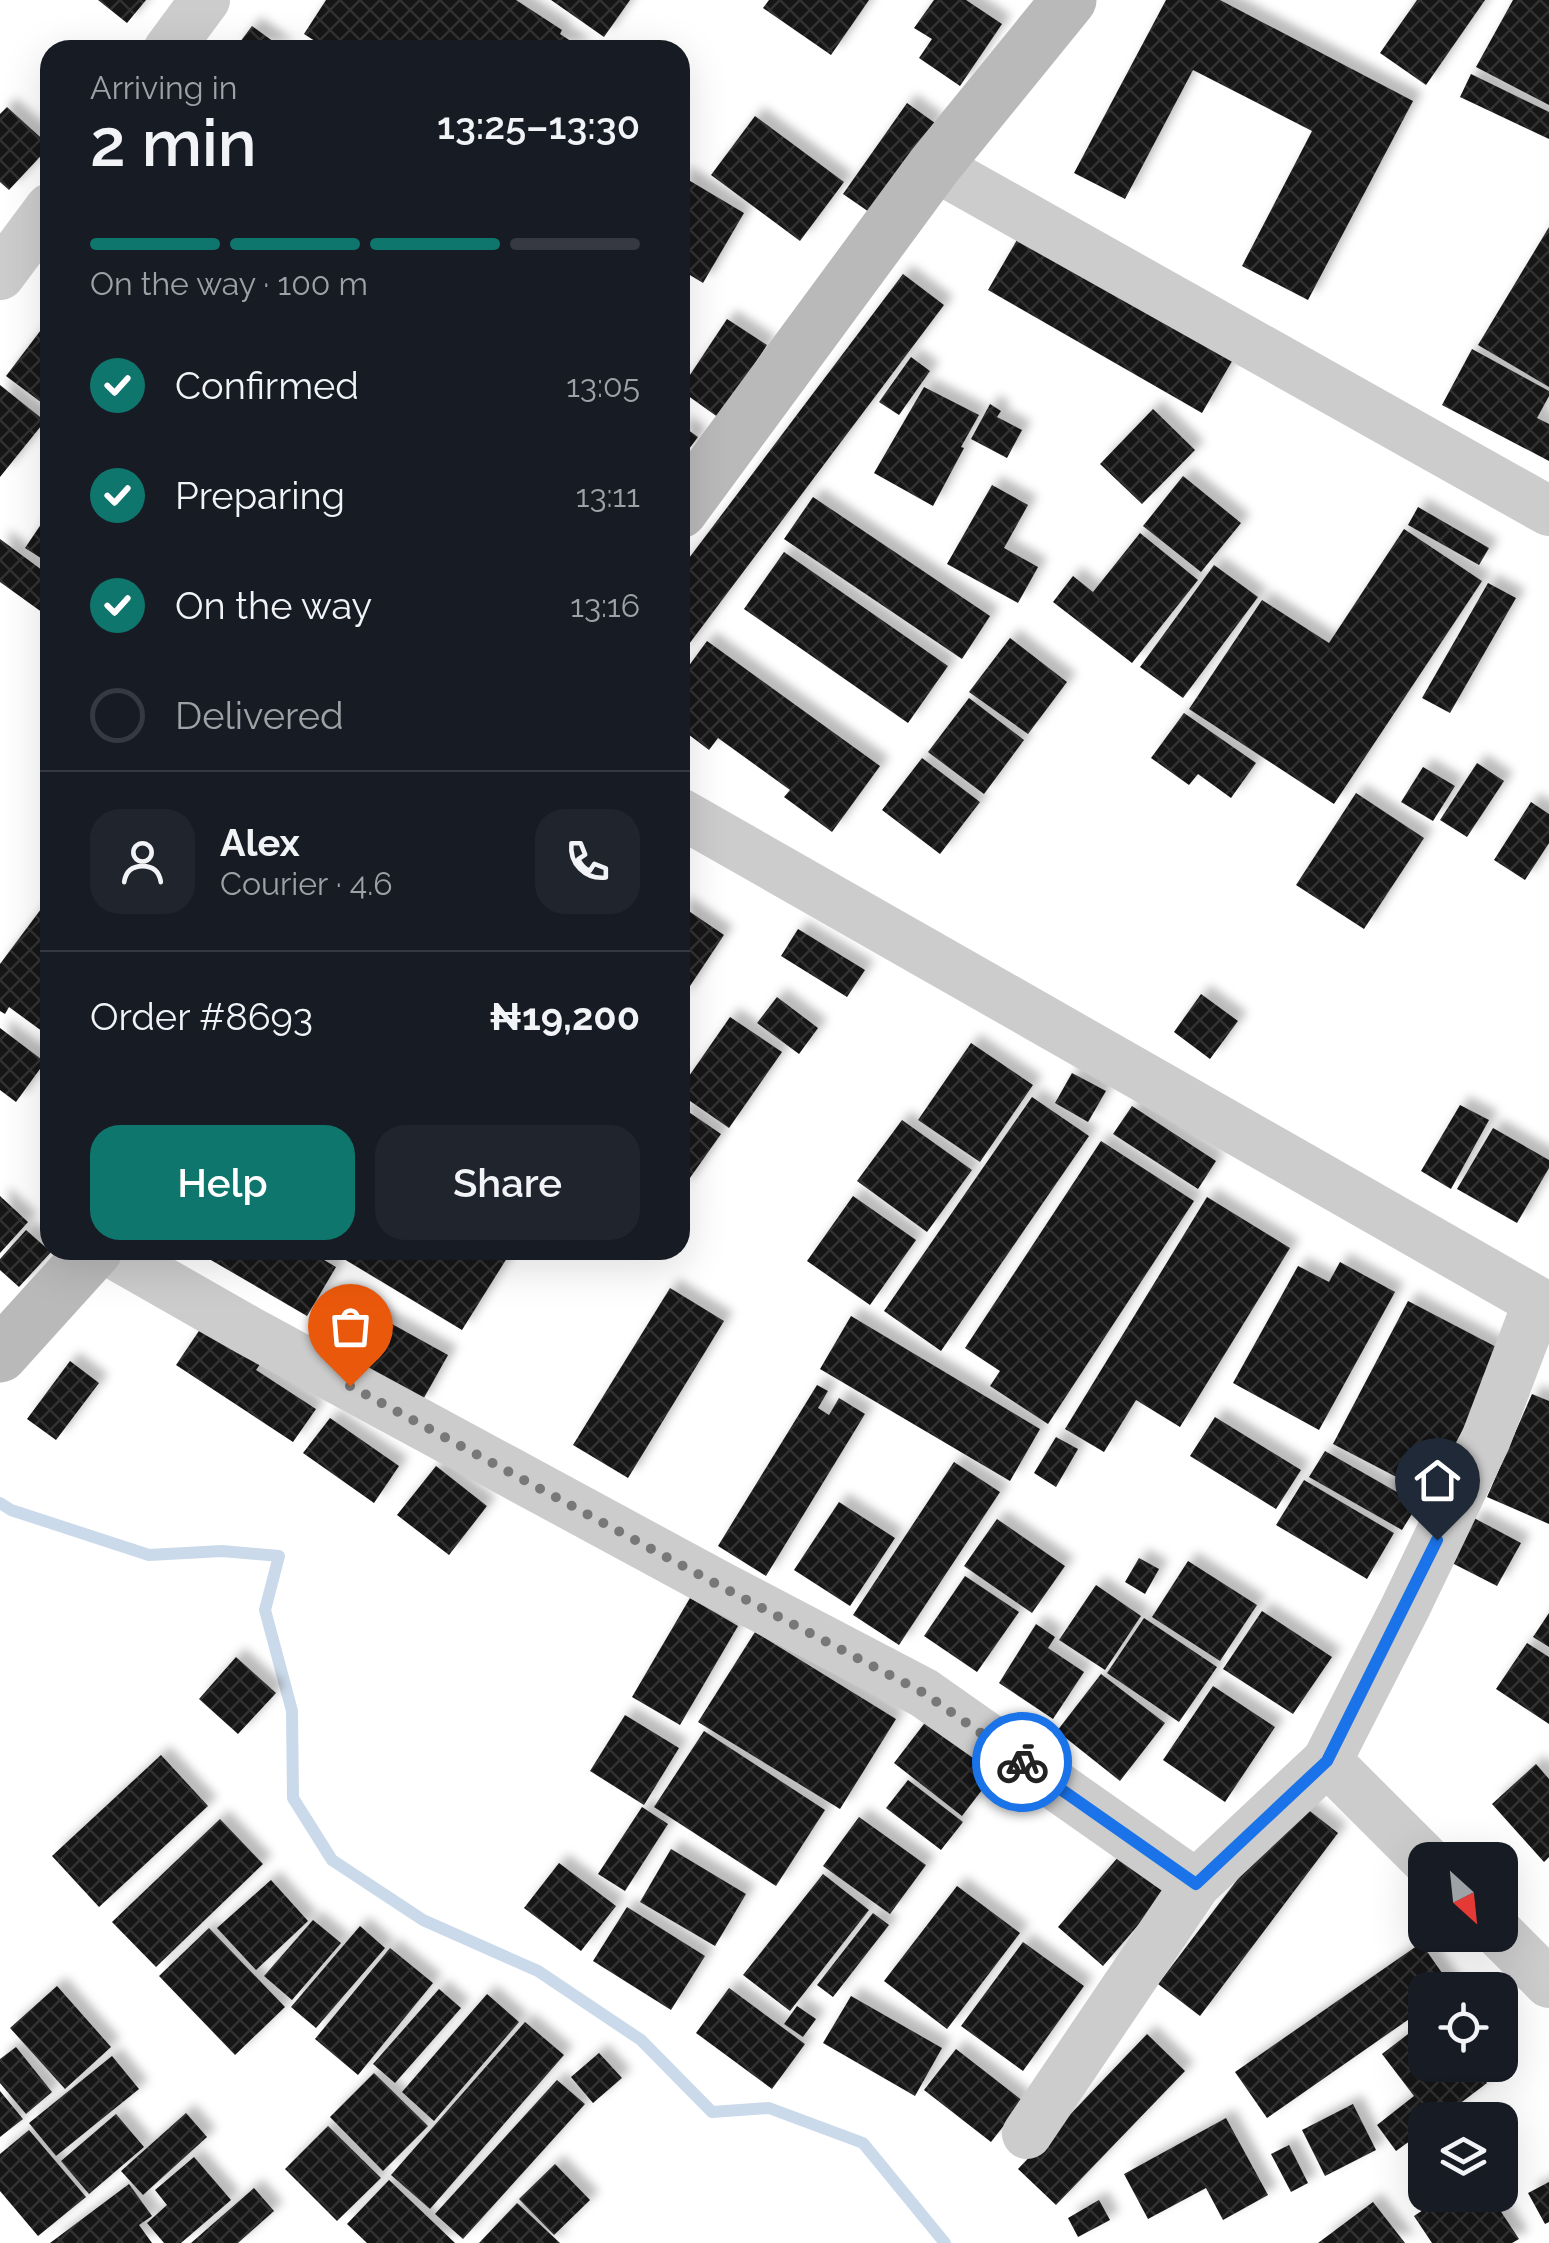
<!DOCTYPE html>
<html lang="en">
<head>
<meta charset="utf-8">
<style>
	body { margin:0; font-family:Raleway,sans-serif; background:#20242c; color:#f1f3f6; height:100vh; display:flex; flex-direction:column; font-size:38px; white-space:nowrap }
	* { box-sizing:border-box; margin:0 }
	p { font-size:32px; color:#9ea1a6 }
	.icon { flex:none; width:55px; height:55px; fill:none; stroke:currentColor; stroke-width:2; stroke-linecap:round; stroke-linejoin:round }
	.map { position:relative; flex:1; overflow:hidden }
	.drawer { position:absolute; left:40px; top:40px; width:650px; height:1220px; display:flex; flex-direction:column; background:#171b24; border-radius:30px; box-shadow:0 10px 40px #0002 }
	.drawer>* { flex:none }
	.needle { width:65px; rotate:153deg }
	.controls { position:absolute; left:1408px; top:1842px; display:grid; gap:20px }
	.controls a { display:grid; place-items:center; width:110px; height:110px; border-radius:20px; background:#171b24; box-shadow:0 10px 40px #0002; font-size:50px }
	.pin { position:absolute; display:grid; place-items:center; width:85px; height:85px; color:#fff; margin:-102px -42px; border-radius:50% 50% 50% 0; rotate:-45deg; box-shadow:0 0 10px #0007 }
	.pin .icon { rotate:45deg }
	.courier { position:absolute; display:grid; place-items:center; width:100px; height:100px; margin:-50px; border:8px solid #1a73e8; border-radius:50%; background:#fff; color:#222; box-shadow:0 2px 12px #0007 }
	.head em { font-style:normal; font-weight:600 }
	.head div { display:flex; flex-direction:column-reverse }
	.head { display:flex; align-items:center; justify-content:space-between; height:170px; padding:0 50px }
	h1 { font-size:65px; font-weight:600; line-height:75px }
	.bar { display:grid; grid-template-columns:repeat(4,1fr); gap:15px 10px; align-content:center; height:120px; padding:0 50px }
	.bar i { height:12px; border-radius:8px; background:#363941 }
	.bar .on { background:#0f766e }
	.bar p { grid-column:span 4 }
	.line { display:flex; align-items:center; gap:25px; padding:0 50px; border-top:2px solid #363941 }
	.line div { flex:1 }
	.round { display:grid; place-items:center; flex:none; width:105px; height:105px; border-radius:30px; background:#20242c }
	ol { padding:0 50px; list-style:none }
	li { display:flex; align-items:center; gap:30px; height:110px }
	li p { margin-inline-start:auto }
	li .icon { padding:10px; border-radius:50%; background:#0f766e; color:#fff; stroke-width:4 }
	li:last-child { color:#9ea1a6 }
	li i { width:55px; height:55px; border:5px solid #363941; border-radius:50% }
	.action { display:flex; gap:20px; margin-top:auto; padding:20px 50px }
	.action a { flex:1; height:115px; border-radius:30px; background:#0f766e; color:#fff; font-size:40px; font-weight:600; line-height:115px; text-align:center }
	.action a+a { background:#20242c; color:#f1f3f6 }
	.map>svg:first-child { display:block }
	.lines { fill:none; stroke-linecap:round; stroke-linejoin:round }
	.stream { stroke:#cbdaea; stroke-width:12 }
	.building { fill:url(#building-cross-hatch); filter:url(#shadow) }
	.street { stroke:#ccc; stroke-width:50 }
	.secondary { stroke:#b9b9b9; stroke-width:55 }
	.done { stroke:#787878; stroke-width:10; stroke-dasharray:0 18 }
	.route { stroke:#1a73e8; stroke-width:12 }
</style>
</head>
<body>
<div class="map">
<svg width="1549" height="2243" viewBox="0 0 1549 2243">
	<defs>
		<pattern id="building-cross-hatch" width="8" height="8" patternUnits="userSpaceOnUse" patternTransform="scale(2.5)"><rect width="8" height="8" fill="#161616"/><path d="M0 0l8 8M0 8l8-8" fill="none" stroke="#303030"/></pattern>
		<filter id="shadow"><feDropShadow dx="9" dy="-9" stdDeviation="5" flood-color="#0004"/></filter>
	</defs>
	<rect width="100%" height="100%" fill="#fff"/>
	<g class="lines">
		<path class="stream" d="M0 1503 11 1510 149 1555 222 1551 279 1556 265 1610 292 1711 293 1798 332 1860 423 1920 538 1971 641 2040 712 2112 769 2108 863 2143 945 2243"/>
	</g>
	<path class="building" d="M98 0H146L127 23Z
		M326 0H516L562 30 560 34 580 47 578 50H329L304 34Z
		M551 0H630L604 37Z
		M769 0H869L831 55 763 8Z
		M934 0H966L1002 24 960 86 919 58 932 39 914 28Z
		M1166 0H1220L1413 101 1308 300 1242 266 1312 131 1193 70 1125 199 1074 173Z
		M1417 0H1485L1426 85 1380 53Z
		M1513 0H1549V105L1476 67Z
		M252 26 285 50H234Z
		M1471 74 1549 112V139L1460 97Z
		M907 103 935 123 872 214 843 194Z
		M7 107 50 146 9 190 0 182V114Z
		M755 116 844 182 800 241 711 175Z
		M680 175 744 213 703 283 680 269Z
		M1549 227V387L1478 345Z
		M1021 233 1235 356 1202 413 988 290Z
		M903 274 944 305 680 656V570Z
		M50 318V409L6 376Z
		M727 319 767 345 719 418 680 390Z
		M1472 349 1549 391V396L1537 418 1549 424V461L1442 405Z
		M911 357 930 371 899 415 879 402Z
		M0 385 45 421 0 477Z
		M924 387 979 415 961 447 964 448 933 506 874 473Z
		M990 404 1001 411 997 417 1022 430 1007 458 971 439Z
		M1153 409 1195 450 1142 504 1100 464Z
		M680 424 698 437 680 461Z
		M1183 476 1241 523 1201 572 1143 526Z
		M992 485 1028 505 1004 548 1038 567 1018 603 947 564Z
		M813 497 990 616 962 659 784 539Z
		M1418 507 1489 548 1479 565 1408 525Z
		M50 511V564L25 548Z
		M1404 529 1482 581 1334 804 1189 709 1262 600 1329 643Z
		M1140 533 1198 580 1132 663 1053 602 1073 576 1093 592Z
		M0 539 50 576V618L0 582Z
		M784 552 948 666 908 723 744 609Z
		M1214 565 1258 597 1183 698 1140 667Z
		M1488 583 1516 598 1450 713 1422 698Z
		M1010 638 1067 682 1028 734 969 692Z
		M707 641 880 766 832 832 784 797 790 790 718 738 709 750 680 728V678Z
		M969 698 1024 740 984 794 928 752Z
		M1184 713 1256 763 1231 798 1198 774 1189 785 1151 758Z
		M922 758 980 802 940 854 882 810Z
		M1477 763 1504 781 1467 837 1440 820Z
		M1423 767 1455 786 1433 821 1401 802Z
		M1356 793 1424 838 1364 929 1296 885Z
		M1531 802 1549 814V843L1525 880 1494 860Z
		M50 897V1037L9 1007 5 1014 0 1011V964Z
		M680 905 724 935 680 1001Z
		M798 929 865 970 847 997 781 956Z
		M1201 994 1238 1021 1210 1059 1174 1032Z
		M777 997 818 1028 799 1054 757 1023Z
		M730 1017 782 1052 729 1128 680 1094V1089Z
		M0 1028 45 1062 16 1102 0 1090Z
		M971 1043 1033 1085 980 1162 918 1120Z
		M1072 1073 1106 1091 1088 1122 1055 1103Z
		M1032 1097 1089 1136 941 1351 884 1311Z
		M1460 1105 1489 1120 1451 1189 1421 1171Z
		M680 1106 721 1134 680 1192Z
		M1132 1106 1216 1161 1198 1189 1113 1134Z
		M902 1120 972 1170 927 1232 857 1181Z
		M1493 1128 1549 1160V1168L1517 1223 1457 1189Z
		M1101 1141 1194 1201 1048 1424 990 1386 1000 1371 965 1348Z
		M0 1196 28 1222 0 1253Z
		M853 1196 916 1240 870 1305 807 1261Z
		M1207 1197 1290 1248 1180 1427 1136 1400 1104 1452 1065 1429Z
		M26 1230 51 1252 19 1287 0 1270V1259Z
		M208 1250H307L336 1267 307 1316 204 1256Z
		M329 1250H512L462 1330Z
		M1340 1262 1395 1292 1319 1430 1233 1383 1298 1266 1329 1282Z
		M670 1288 724 1321 628 1478 573 1445Z
		M1408 1301 1504 1351 1429 1494 1333 1444Z
		M354 1303 448 1355 420 1405 325 1353Z
		M851 1316 1040 1429 1010 1481 820 1369Z
		M207 1319 265 1357 256 1370 316 1409 293 1442 176 1365Z
		M70 1361 99 1383 56 1440 27 1419Z
		M817 1385 828 1391 818 1408 829 1415 839 1398 865 1414 766 1576 718 1546Z
		M1532 1394 1549 1401V1524L1487 1497Z
		M1215 1417 1301 1470 1276 1509 1190 1456Z
		M330 1418 399 1466 374 1503 303 1453Z
		M1056 1437 1078 1449 1056 1487 1034 1473Z
		M1325 1451 1418 1504 1402 1530 1309 1477Z
		M954 1462 1000 1492 899 1645 853 1615Z
		M436 1466 487 1506 449 1555 397 1515Z
		M1304 1480 1394 1533 1367 1579 1276 1525Z
		M839 1502 895 1538 850 1606 794 1570Z
		M1474 1518 1521 1543 1497 1586 1450 1562Z
		M997 1519 1065 1566 1032 1613 964 1566Z
		M1139 1558 1159 1569 1145 1594 1125 1582Z
		M1188 1561 1257 1605 1220 1661 1152 1617Z
		M965 1576 1019 1612 977 1672 924 1636Z
		M1096 1585 1141 1616 1105 1670 1059 1640Z
		M690 1598 738 1626 680 1725 632 1697Z
		M1262 1611 1332 1657 1293 1714 1223 1669Z
		M1549 1613V1647L1533 1637Z
		M1144 1618 1217 1667 1179 1722 1107 1673Z
		M1036 1624 1055 1637 1048 1648 1084 1672 1053 1719 999 1683Z
		M755 1632 896 1719 840 1809 698 1722Z
		M1527 1643 1549 1657V1724L1496 1689Z
		M236 1657 276 1693 238 1734 199 1699Z
		M1101 1674 1165 1723 1120 1781 1057 1731Z
		M1213 1686 1275 1727 1225 1802 1163 1760Z
		M937 1707 1005 1760 962 1816 894 1763Z
		M625 1715 679 1748 644 1805 590 1771Z
		M704 1731 825 1810 776 1886 654 1807Z
		M161 1755 208 1806 99 1907 52 1856Z
		M1536 1764 1549 1779V1857L1544 1862 1492 1804Z
		M908 1780 963 1822 941 1850 886 1808Z
		M1297 1801 1338 1833 1200 2016 1158 1984Z
		M642 1807 668 1824 625 1891 598 1874Z
		M859 1817 926 1865 890 1914 823 1866Z
		M220 1819 263 1864 156 1967 112 1922Z
		M1126 1848 1171 1887 1103 1966 1058 1927Z
		M671 1849 746 1894 715 1946 640 1902Z
		M559 1863 616 1906 581 1951 524 1908Z
		M823 1874 869 1910 790 2011 743 1975Z
		M271 1880 308 1921 256 1970 217 1928Z
		M957 1886 1020 1933 947 2029 884 1981Z
		M627 1907 705 1956 671 2010 593 1961Z
		M873 1913 889 1925 833 1997 817 1985Z
		M313 1920 341 1943 292 2000 264 1976Z
		M360 1926 385 1948 316 2028 291 2007Z
		M209 1928 285 2007 235 2055 159 1976Z
		M1023 1942 1084 1986 1023 2071 961 2026Z
		M1421 1943 1454 1990H1425V2008L1267 2118 1235 2072Z
		M390 1948 433 1983 358 2075 315 2039Z
		M57 1986 111 2047 65 2089 10 2028Z
		M729 1988 805 2044 772 2089 696 2033Z
		M439 1989 461 2008 395 2083 373 2064Z
		M487 1994 519 2022 434 2121 402 2092Z
		M851 1996 942 2048 915 2096 823 2043Z
		M797 2006 816 2019 803 2037 784 2024Z
		M1425 2021V2065H1473L1487 2083 1438 2120H1425V2130L1396 2151 1377 2125 1414 2096 1382 2054Z
		M525 2022 564 2055 430 2209 391 2175Z
		M1147 2034 1185 2071 1056 2205 1018 2169Z
		M16 2047 52 2092 26 2114 0 2083V2059Z
		M956 2049 1023 2101 991 2142 924 2090Z
		M599 2053 622 2078 593 2103 571 2077Z
		M112 2056 139 2089 56 2156 29 2123Z
		M374 2073 428 2126 383 2171 330 2117Z
		M557 2080 585 2104 463 2239 435 2214Z
		M0 2091 23 2119 0 2137Z
		M1353 2104 1376 2150 1325 2176 1302 2130Z
		M186 2113 207 2137 143 2195 121 2171Z
		M116 2114 144 2147 89 2194 61 2161Z
		M1226 2118 1268 2195 1223 2220 1206 2188 1148 2219 1124 2174Z
		M328 2126 381 2178 337 2221 285 2169Z
		M29 2130 86 2197 38 2236 0 2191V2154Z
		M1289 2145 1308 2183 1291 2192 1271 2154Z
		M194 2157 231 2200 181 2243H164L147 2223 167 2205 155 2190Z
		M555 2164 590 2200 554 2235 519 2199Z
		M389 2180 455 2243H367L347 2224Z
		M1549 2182V2222L1545 2224 1528 2193Z
		M129 2184 152 2216 139 2225 152 2243H50Z
		M254 2188 274 2211 238 2243H191Z
		M1446 2195H1490L1519 2239 1512 2243H1432L1414 2216Z
		M1099 2200 1110 2220 1078 2237 1068 2218Z
		M1373 2202 1405 2243H1318Z
		M517 2203 560 2243H479Z"/>
	<g class="lines">
		<path class="street" d="M168 50 205 0
			M934 166 1549 511
			M0 275 50 208
			M680 813 1549 1308
			M107 1250 249 1331 720 1586 924 1693 1196 1884
			M1327 1761 1426 1860
			M1500 1934 1549 1983
			M1027 2134 1196 1884 1327 1761 1405 1608 1486 1439 1538 1302"/>
		<path class="secondary" d="M680 511 934 166 1069 0
			M0 1355 95 1250"/>
	</g>
	<g class="lines">
		<path class="done" d="M350 1386 720 1586 924 1693 1022 1762"/>
		<path class="route" d="M1022 1762 1196 1884 1327 1761 1437 1540"/>
	</g>
</svg>
<div class="controls">
<a><svg class="needle" viewBox="-14 -14 28 28"><path d="M0-13l5 13h-10z" fill="#e53935"/><path d="M0 13l5-13h-10z" fill="#9ea1a6"/></svg></a>
<a><svg class="icon" aria-label="locate" viewBox="0 0 24 24"><circle cx="12" cy="12" r="6"/><path d="M12 2v4M12 18v4M2 12h4M18 12h4"/></svg></a>
<a><svg class="icon" aria-label="layers" viewBox="0 0 24 24"><path d="M12 4l9 5-9 5-9-5zM3 14l9 5 9-5"/></svg></a>
</div>
<div class="pin" style="left:350px;top:1386px;background:#ea580c"><svg class="icon" aria-label="bag" viewBox="0 0 24 24"><path d="M5 8h14l-1 12H6zM9 8a3 3 0 0 1 6 0"/></svg></div>
<div class="pin" style="left:1437px;top:1540px;background:#1f2937"><svg class="icon" aria-label="home" viewBox="0 0 24 24"><path d="M3 11l9-7 9 7M6 9v11h12V9"/></svg></div>
<div class="courier" style="left:1022px;top:1762px"><svg class="icon" aria-label="bike" viewBox="0 0 24 24"><circle cx="6" cy="16" r="4"/><circle cx="18" cy="16" r="4"/><path d="M6 16l4-8h5l3 8M10 8l3 8H6M13 5h3"/></svg></div>
<section class="drawer">
<div class="head"><div><h1>2 min</h1><p>Arriving in</p></div><em>13:25–13:30</em></div>
<div class="bar"><i class="on"></i><i class="on"></i><i class="on"></i><i></i><p>On the way · 100 m</p></div>
<ol>
<li><svg class="icon" aria-label="check" viewBox="0 0 24 24"><path d="M5 12l5 5 9-10"/></svg>Confirmed<p>13:05</p></li>
<li><svg class="icon" aria-label="check" viewBox="0 0 24 24"><path d="M5 12l5 5 9-10"/></svg>Preparing<p>13:11</p></li>
<li><svg class="icon" aria-label="check" viewBox="0 0 24 24"><path d="M5 12l5 5 9-10"/></svg>On the way<p>13:16</p></li>
<li><i></i>Delivered</li>
</ol>
<div class="line" style="height:180px"><a class="round"><svg class="icon" aria-label="person" viewBox="0 0 24 24"><circle cx="12" cy="8" r="4"/><path d="M4 21q1-7 8-7t8 7"/></svg></a><div><b>Alex</b><p>Courier · 4.6</p></div><a class="round"><svg class="icon" aria-label="phone" viewBox="0 0 24 24"><path d="M5 4h4l2 5-3 2q2 4 5 5l2-3 5 2v4C11 20 4 13 5 4z"/></svg></a></div>
<div class="line" style="height:130px"><div>Order #8693</div><b>₦19,200</b></div>
<div class="action"><a>Help</a><a>Share</a></div>
</section>
</div>
</body>
</html>
